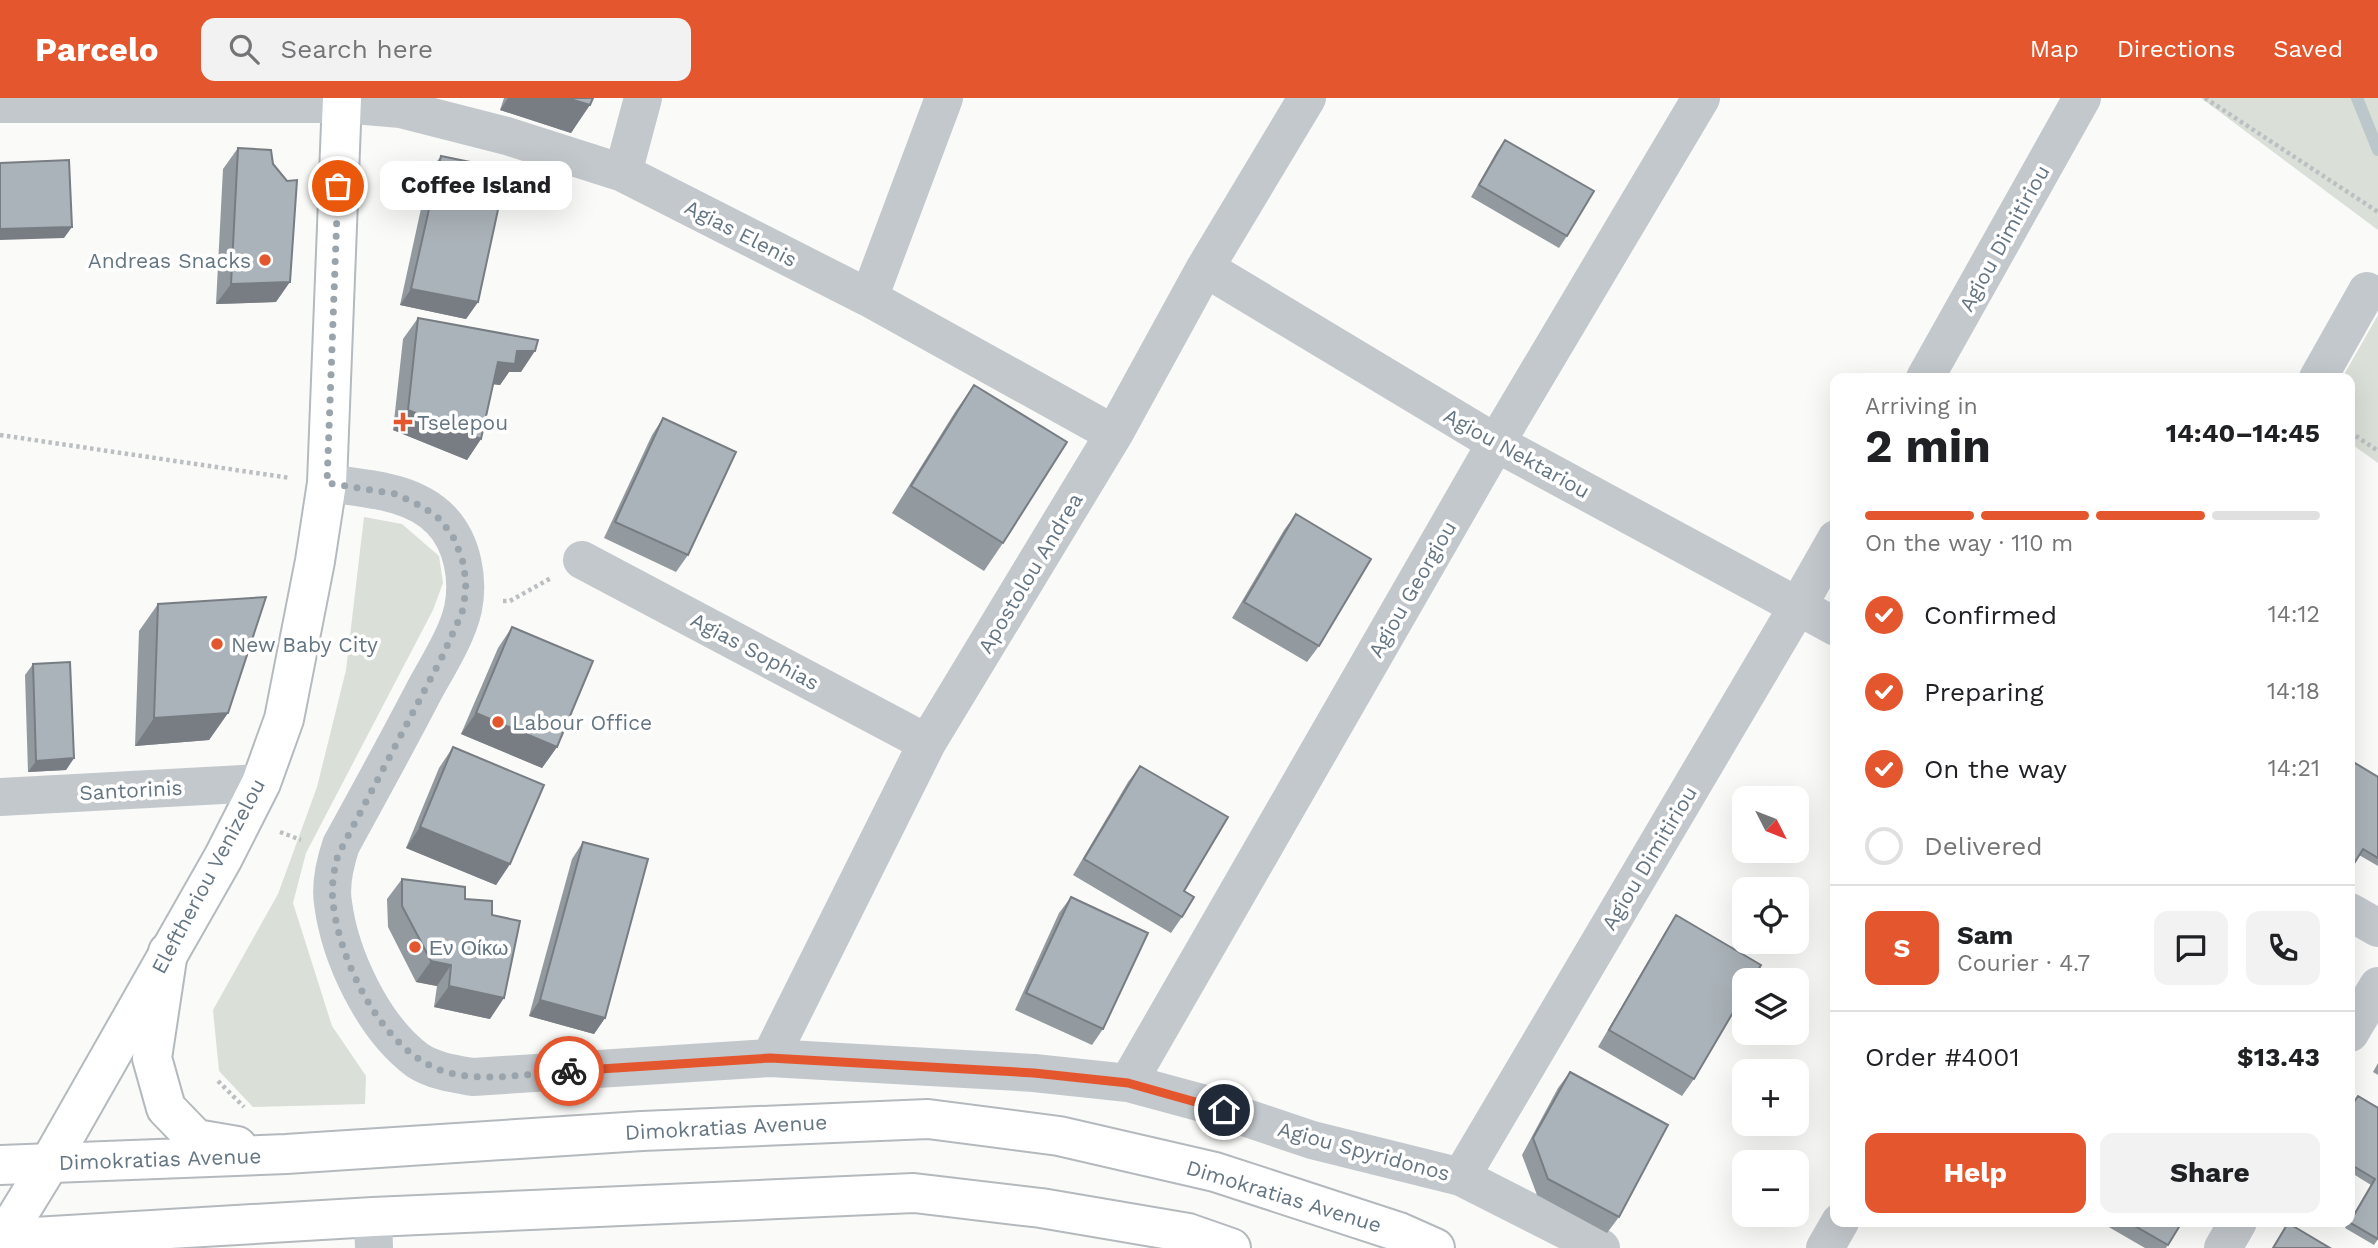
<!DOCTYPE html>
<html lang="en">
<head>
<meta charset="utf-8">
<style>
	body { margin:0; font-family:"Work Sans",sans-serif; background:#f2f2f2; color:#202124; height:100vh; display:flex; flex-direction:column; font-size:26px; white-space:nowrap }
	* { box-sizing:border-box; margin:0 }
	p { font-size:23px; color:#757577 }
	.icon { flex:none; width:38px; height:38px; fill:none; stroke:currentColor; stroke-width:2; stroke-linecap:round; stroke-linejoin:round }
	.map { position:relative; flex:1; overflow:hidden }
	.side { position:absolute; left:1830px; top:275px; width:525px; height:854px; display:flex; flex-direction:column; background:#fff; border-radius:14px; box-shadow:0 7px 28px #0002 }
	.side>* { flex:none }
	.needle { width:46px; rotate:132deg }
	.controls { position:absolute; left:1732px; top:688px; display:grid; gap:14px }
	.controls a { display:grid; place-items:center; width:77px; height:77px; border-radius:14px; background:#fff; box-shadow:0 7px 28px #0002; font-size:35px }
	.pin { position:absolute; display:grid; place-items:center; width:60px; height:60px; color:#fff; margin:-30px; border:4px solid #fff; border-radius:50%; box-shadow:0 2px 7px #0007 }
	.courier { position:absolute; display:grid; place-items:center; width:70px; height:70px; margin:-35px; border:5px solid #e4572e; border-radius:50%; background:#fff; color:#222; box-shadow:0 2px 9px #0007 }
	.bubble { position:absolute; height:49px; border-radius:14px; background:#fff; box-shadow:0 7px 28px #0002; font-size:23px; font-weight:700; line-height:49px; text-align:center }
	.headline em { font-style:normal; font-weight:700 }
	.headline div { display:flex; flex-direction:column-reverse }
	.headline { display:flex; align-items:center; justify-content:space-between; height:119px; padding:0 35px }
	h1 { font-size:46px; font-weight:700; line-height:52px }
	.bar { display:grid; grid-template-columns:repeat(4,1fr); gap:10px 7px; align-content:center; height:84px; padding:0 35px }
	.bar i { height:9px; border-radius:5px; background:#e0e0e0 }
	.bar .on { background:#e4572e }
	.bar p { grid-column:span 4 }
	.line { display:flex; align-items:center; gap:18px; padding:0 35px; border-top:2px solid #e0e0e0 }
	.line div { flex:1 }
	.round { display:grid; place-items:center; flex:none; width:74px; height:74px; border-radius:14px; background:#f2f2f2 }
	ol { padding:0 35px; list-style:none }
	li { display:flex; align-items:center; gap:21px; height:77px }
	li p { margin-inline-start:auto }
	li .icon { padding:7px; border-radius:50%; background:#e4572e; color:#fff; stroke-width:4 }
	li:last-child { color:#757577 }
	li i { width:38px; height:38px; border:4px solid #e0e0e0; border-radius:50% }
	.button { display:flex; gap:14px; margin-top:auto; padding:14px 35px }
	.button a { flex:1; height:80px; border-radius:14px; background:#e4572e; color:#fff; font-size:28px; font-weight:700; line-height:80px; text-align:center }
	.button a+a { background:#f2f2f2; color:#202124 }
	header { display:flex; align-items:center; gap:42px; box-sizing:border-box; height:98px; padding:0 35px; background:#e4572e; color:#fff }
	header strong { font-size:33px }
	nav { display:flex; gap:38px; margin-inline-start:auto; font-size:24px }
	.search { width:490px; height:63px; background:#f2f2f2; display:flex; align-items:center; gap:18px; box-sizing:border-box; padding:0 24px; border-radius:14px; color:#757577; font-size:26px }
	.map>svg:first-child { display:block }
	.green { fill:#dadfd7 }
	.lines { fill:none; stroke-linecap:round; stroke-linejoin:round }
	.stream { stroke:#bbc7cb; stroke-width:12 }
	.major-casing { stroke:#b5babe; stroke-width:42 }
	.highway-casing { stroke:#b4b9bd; stroke-width:42 }
	.path { stroke:#bbbfc2; stroke-width:4.5; stroke-dasharray:3.5 3.5; stroke-linecap:butt }
	.minor { stroke:#c3c8cc; stroke-width:38 }
	.major { stroke:#fff; stroke-width:38 }
	.highway { stroke:#fff; stroke-width:38 }
	.wall { fill:#929a9f }
	.shaded-wall { fill:#777d82 }
	.building { fill:#aab3b9; stroke:#777d82; stroke-width:2 }
	.done { stroke:#99a4ac; stroke-width:7; stroke-dasharray:0 12.6 }
	.route { stroke:#e4572e; stroke-width:9 }
	.poi-dot { fill:#e4572e; stroke:#fff; stroke-width:2.5 }
	.labels { text-anchor:middle; dominant-baseline:central; stroke-width:7; stroke-linejoin:round; paint-order:stroke }
	.street-label { font-size:21px; fill:#657683; stroke:#fff }
	.poi-label { font-size:21px; fill:#657683; stroke:#fff; text-anchor:start }
</style>
</head>
<body>
<header>
<strong>Parcelo</strong>
<div class="search"><svg class="icon" aria-label="search" viewBox="0 0 24 24"><circle cx="10" cy="10" r="6"/><path d="M15 15l6 6"/></svg>Search here</div>
<nav><a>Map</a><a>Directions</a><a>Saved</a></nav>
</header>
<div class="map">
<svg width="2378" height="1150" viewBox="0 0 2378 1150">
	<rect width="100%" height="100%" fill="#fafaf8"/>
	<path class="green" d="M2201 0H2378V132Z
		M2378 217V365L2350 345V280H2342Z
		M364 419 402 426 439 458 443 485 433 512 306 755 293 805 332 928 366 978 365 1006 253 1009 219 973 213 912 278 796 317 689 346 572Z"/>
	<g class="lines">
		<path class="stream" d="M2357 0 2378 52"/>
		<g class="major-casing">
			<path id="major" d="M0 1146 49 1066 223 760 261 685 284 621 315 463 327 385 342 0"/>
		</g>
		<g class="highway-casing">
			<path id="highway" d="M168 854 152 960 166 1010 196 1041 237 1048
				M0 1067 286 1056 642 1033 928 1021 1059 1038 1215 1074 1399 1134 1435 1150
				M0 1141 373 1119 914 1095 1041 1110 1188 1135 1231 1150"/>
		</g>
		<path class="path" d="M2205 0 2378 114
			M2350 334 2378 353
			M0 337 290 380
			M503 503H510L551 480
			M280 734 301 742
			M218 983 244 1009"/>
		<path class="minor" d="M0 6H342L401 11 507 38 623 75 869 200 1114 336
			M623 75 643 0
			M1205 170 1496 345 1836 529
			M869 200 944 0
			M1925 280 2082 0
			M2318 280 2367 193
			M327 385C366 391 412 392 441 422 463 445 469 482 463 511 457 538 437 569 424 593 397 645 369 696 341 747 335 765 330 786 333 805 340 859 373 929 417 962 433 973 455 976 473 979L770 960 1034 975 1128 985 1202 1005 1312 1042 1461 1079 1601 1150
			M582 462 927 645
			M0 699 261 685
			M2350 814 2378 830
			M2350 935 2378 888
			M770 960 927 645 1114 336 1205 170 1307 0
			M1128 985 1496 345 1701 0
			M1461 1079 1798 508 1836 441
			M373 1119 374 1150
			M1825 1150 1840 1124
			M2223 1150 2238 1124"/>
		<use href="#major" class="major"/>
		<use href="#highway" class="highway"/>
	</g>
	<path class="wall" d="M504 0H593L571 35 500 12Z
		M1505 42 1567 138 1559 150 1471 99 1497 53Z
		M238 50 276 204 216 206 223 71Z
		M441 58 478 204 466 221 400 207 429 74Z
		M418 220 521 274H509L500 287 493 286 481 341 467 362 393 332 403 241Z
		M974 287 1003 445 984 473 892 415 955 314Z
		M663 320 688 457 676 474 604 440 652 337Z
		M1296 416 1319 548 1307 564 1232 520 1284 432Z
		M158 506 228 615 209 642 135 648 139 533Z
		M512 529 557 649 542 670 461 636 498 550Z
		M33 566 74 660 66 672 28 674 25 577Z
		M453 649 510 766 496 787 406 750 439 670Z
		M2350 662 2378 679V768L2359 757 2350 770Z
		M1140 668 1184 793 1182 819 1171 835 1073 777 1128 684Z
		M583 744 605 920 594 936 529 918 572 761Z
		M402 781 465 801 490 921 434 909 437 888 416 884 388 829 387 801Z
		M1071 799 1103 931 1092 947 1015 912 1059 815Z
		M1676 817 1694 981 1682 998 1598 949 1665 834Z
		M2378 965V977L2373 974Z
		M1570 974 1619 1119 1607 1135 1537 1097 1522 1057 1558 990Z
		M2350 1009 2378 1010V1141L2374 1147 2345 1130 2371 1087 2350 1074Z
		M2100 1124H2182L2166 1150H2145Z"/>
	<path class="shaded-wall" d="M508 0H567L590 7 571 35 500 12Z
		M72 129 64 140 0 142V131Z
		M290 184 276 204 216 206 231 186Z
		M411 191 478 204 466 221 400 207Z
		M517 253H535L521 274H509L500 287 483 285 498 264Z
		M408 312 481 341 467 362 393 332Z
		M228 615 209 642 135 648 154 620Z
		M476 615 557 649 542 670 461 636Z
		M74 660 66 672 28 674 36 663Z
		M420 729 510 766 496 787 406 750Z
		M431 863 451 867 437 888 416 884Z
		M449 888 504 900 490 921 434 909Z
		M540 902 605 920 594 936 529 918Z"/>
	<path class="building" d="M567 0H593L590 7Z
		M1505 42 1594 93 1567 138 1479 87Z
		M238 50 271 52 273 66 287 83 297 82 290 184 231 186Z
		M441 58 490 68 487 80 504 84 478 204 411 191Z
		M69 62 72 129 0 131V65Z
		M418 220 538 242 535 253H517L515 266 498 264 481 341 408 312Z
		M974 287 1067 344 1003 445 911 388Z
		M663 320 736 354 688 457 615 424Z
		M1296 416 1371 461 1319 548 1244 504Z
		M266 499 228 615 154 620 158 506Z
		M512 529 593 563 557 649 476 615Z
		M70 564 74 660 36 663 33 566Z
		M453 649 544 687 510 766 420 729Z
		M2350 662 2378 679V760L2363 751 2355 764 2350 762Z
		M1140 668 1228 719 1184 793 1194 799 1182 819 1084 761Z
		M583 744 648 761 605 920 540 902Z
		M402 781 465 789V801L492 803V817L520 823 504 900 449 888 451 867 431 863 402 808Z
		M1071 799 1148 835 1103 931 1026 895Z
		M1676 817 1761 867 1752 882H1745V894L1694 981 1609 932Z
		M1570 974 1668 1027 1619 1119 1548 1081 1533 1040Z
		M2358 998 2378 1010V1141L2349 1124H2350L2375 1081 2350 1066V1010Z
		M2128 1124H2182L2168 1147Z
		M2288 1125 2330 1150H2273Z"/>
	<g class="lines">
		<path class="done" d="M338 88 327 385 396 396 423 409 441 422 455 442 464 467 466 492 462 515 442 559 338 757C334 771 331 789 333 804 339 864 385 958 447 974 485 985 530 975 569 973"/>
		<path class="route" d="M569 973 770 960 1034 975 1128 985 1224 1012"/>
	</g>
	<g class="poi-dot">
		<circle cx="265" cy="162" r="7"/>
		<path d="M399.5 313.5h7v7h7v7h-7v7h-7v-7h-7v-7h7z"/>
		<circle cx="217" cy="546" r="7"/>
		<circle cx="498" cy="624" r="7"/>
		<circle cx="415" cy="849" r="7"/>
	</g>
	<g class="labels">
		<g class="street-label">
			<text transform="translate(741 135) rotate(27)">Agias Elenis</text>
			<text transform="translate(2004 140) rotate(-61)">Agiou Dimitiriou</text>
			<text transform="translate(1517 355) rotate(29)">Agiou Nektariou</text>
			<text transform="translate(1030 475) rotate(-59)">Apostolou Andrea</text>
			<text transform="translate(1412 491) rotate(-60)">Agiou Georgiou</text>
			<text transform="translate(755 553) rotate(28)">Agias Sophias</text>
			<text transform="translate(131 692) rotate(-3)">Santorinis</text>
			<text transform="translate(1649 760) rotate(-59)">Agiou Dimitiriou</text>
			<text transform="translate(208 778) rotate(-62)">Eleftheriou Venizelou</text>
			<text transform="translate(726 1029) rotate(-3)">Dimokratias Avenue</text>
			<text transform="translate(1364 1053) rotate(15)">Agiou Spyridonos</text>
			<text transform="translate(160 1061) rotate(-2)">Dimokratias Avenue</text>
			<text transform="translate(1284 1098) rotate(17)">Dimokratias Avenue</text>
		</g>
		<g class="poi-label">
			<text x="251" y="162" text-anchor="end">Andreas Snacks</text>
			<text x="417" y="324">Tselepou</text>
			<text x="231" y="546">New Baby City</text>
			<text x="512" y="624">Labour Office</text>
			<text x="429" y="849">Εν Οίκω</text>
		</g>
	</g>
</svg>
<div class="controls">
<a><svg class="needle" viewBox="-14 -14 28 28"><path d="M0-13l5 13h-10z" fill="#e53935"/><path d="M0 13l5-13h-10z" fill="#757577"/></svg></a>
<a><svg class="icon" aria-label="locate" viewBox="0 0 24 24"><circle cx="12" cy="12" r="6"/><path d="M12 2v4M12 18v4M2 12h4M18 12h4"/></svg></a>
<a><svg class="icon" aria-label="layers" viewBox="0 0 24 24"><path d="M12 4l9 5-9 5-9-5zM3 14l9 5 9-5"/></svg></a>
<a>+</a>
<a>−</a>
</div>
<div class="pin" style="left:338px;top:88px;background:#ea580c"><svg class="icon" aria-label="bag" viewBox="0 0 24 24"><path d="M5 8h14l-1 12H6zM9 8a3 3 0 0 1 6 0"/></svg></div>
<div class="pin" style="left:1224px;top:1012px;background:#1f2937"><svg class="icon" aria-label="home" viewBox="0 0 24 24"><path d="M3 11l9-7 9 7M6 9v11h12V9"/></svg></div>
<div class="courier" style="left:569px;top:973px"><svg class="icon" aria-label="bike" viewBox="0 0 24 24"><circle cx="6" cy="16" r="4"/><circle cx="18" cy="16" r="4"/><path d="M6 16l4-8h5l3 8M10 8l3 8H6M13 5h3"/></svg></div>
<div class="bubble" style="left:380px;top:63px;width:192px">Coffee Island</div>
<section class="side">
<div class="headline"><div><h1>2 min</h1><p>Arriving in</p></div><em>14:40–14:45</em></div>
<div class="bar"><i class="on"></i><i class="on"></i><i class="on"></i><i></i><p>On the way · 110 m</p></div>
<ol>
<li><svg class="icon" aria-label="check" viewBox="0 0 24 24"><path d="M5 12l5 5 9-10"/></svg>Confirmed<p>14:12</p></li>
<li><svg class="icon" aria-label="check" viewBox="0 0 24 24"><path d="M5 12l5 5 9-10"/></svg>Preparing<p>14:18</p></li>
<li><svg class="icon" aria-label="check" viewBox="0 0 24 24"><path d="M5 12l5 5 9-10"/></svg>On the way<p>14:21</p></li>
<li><i></i>Delivered</li>
</ol>
<div class="line" style="height:126px"><b class="round" style="background:#e4572e;color:#fff">S</b><div><b>Sam</b><p>Courier · 4.7</p></div><a class="round"><svg class="icon" aria-label="chat" viewBox="0 0 24 24"><path d="M4 5h16v11H9l-5 4z"/></svg></a><a class="round"><svg class="icon" aria-label="phone" viewBox="0 0 24 24"><path d="M5 4h4l2 5-3 2q2 4 5 5l2-3 5 2v4C11 20 4 13 5 4z"/></svg></a></div>
<div class="line" style="height:91px"><div>Order #4001</div><b>$13.43</b></div>
<div class="button"><a>Help</a><a>Share</a></div>
</section>
</div>
</body>
</html>
